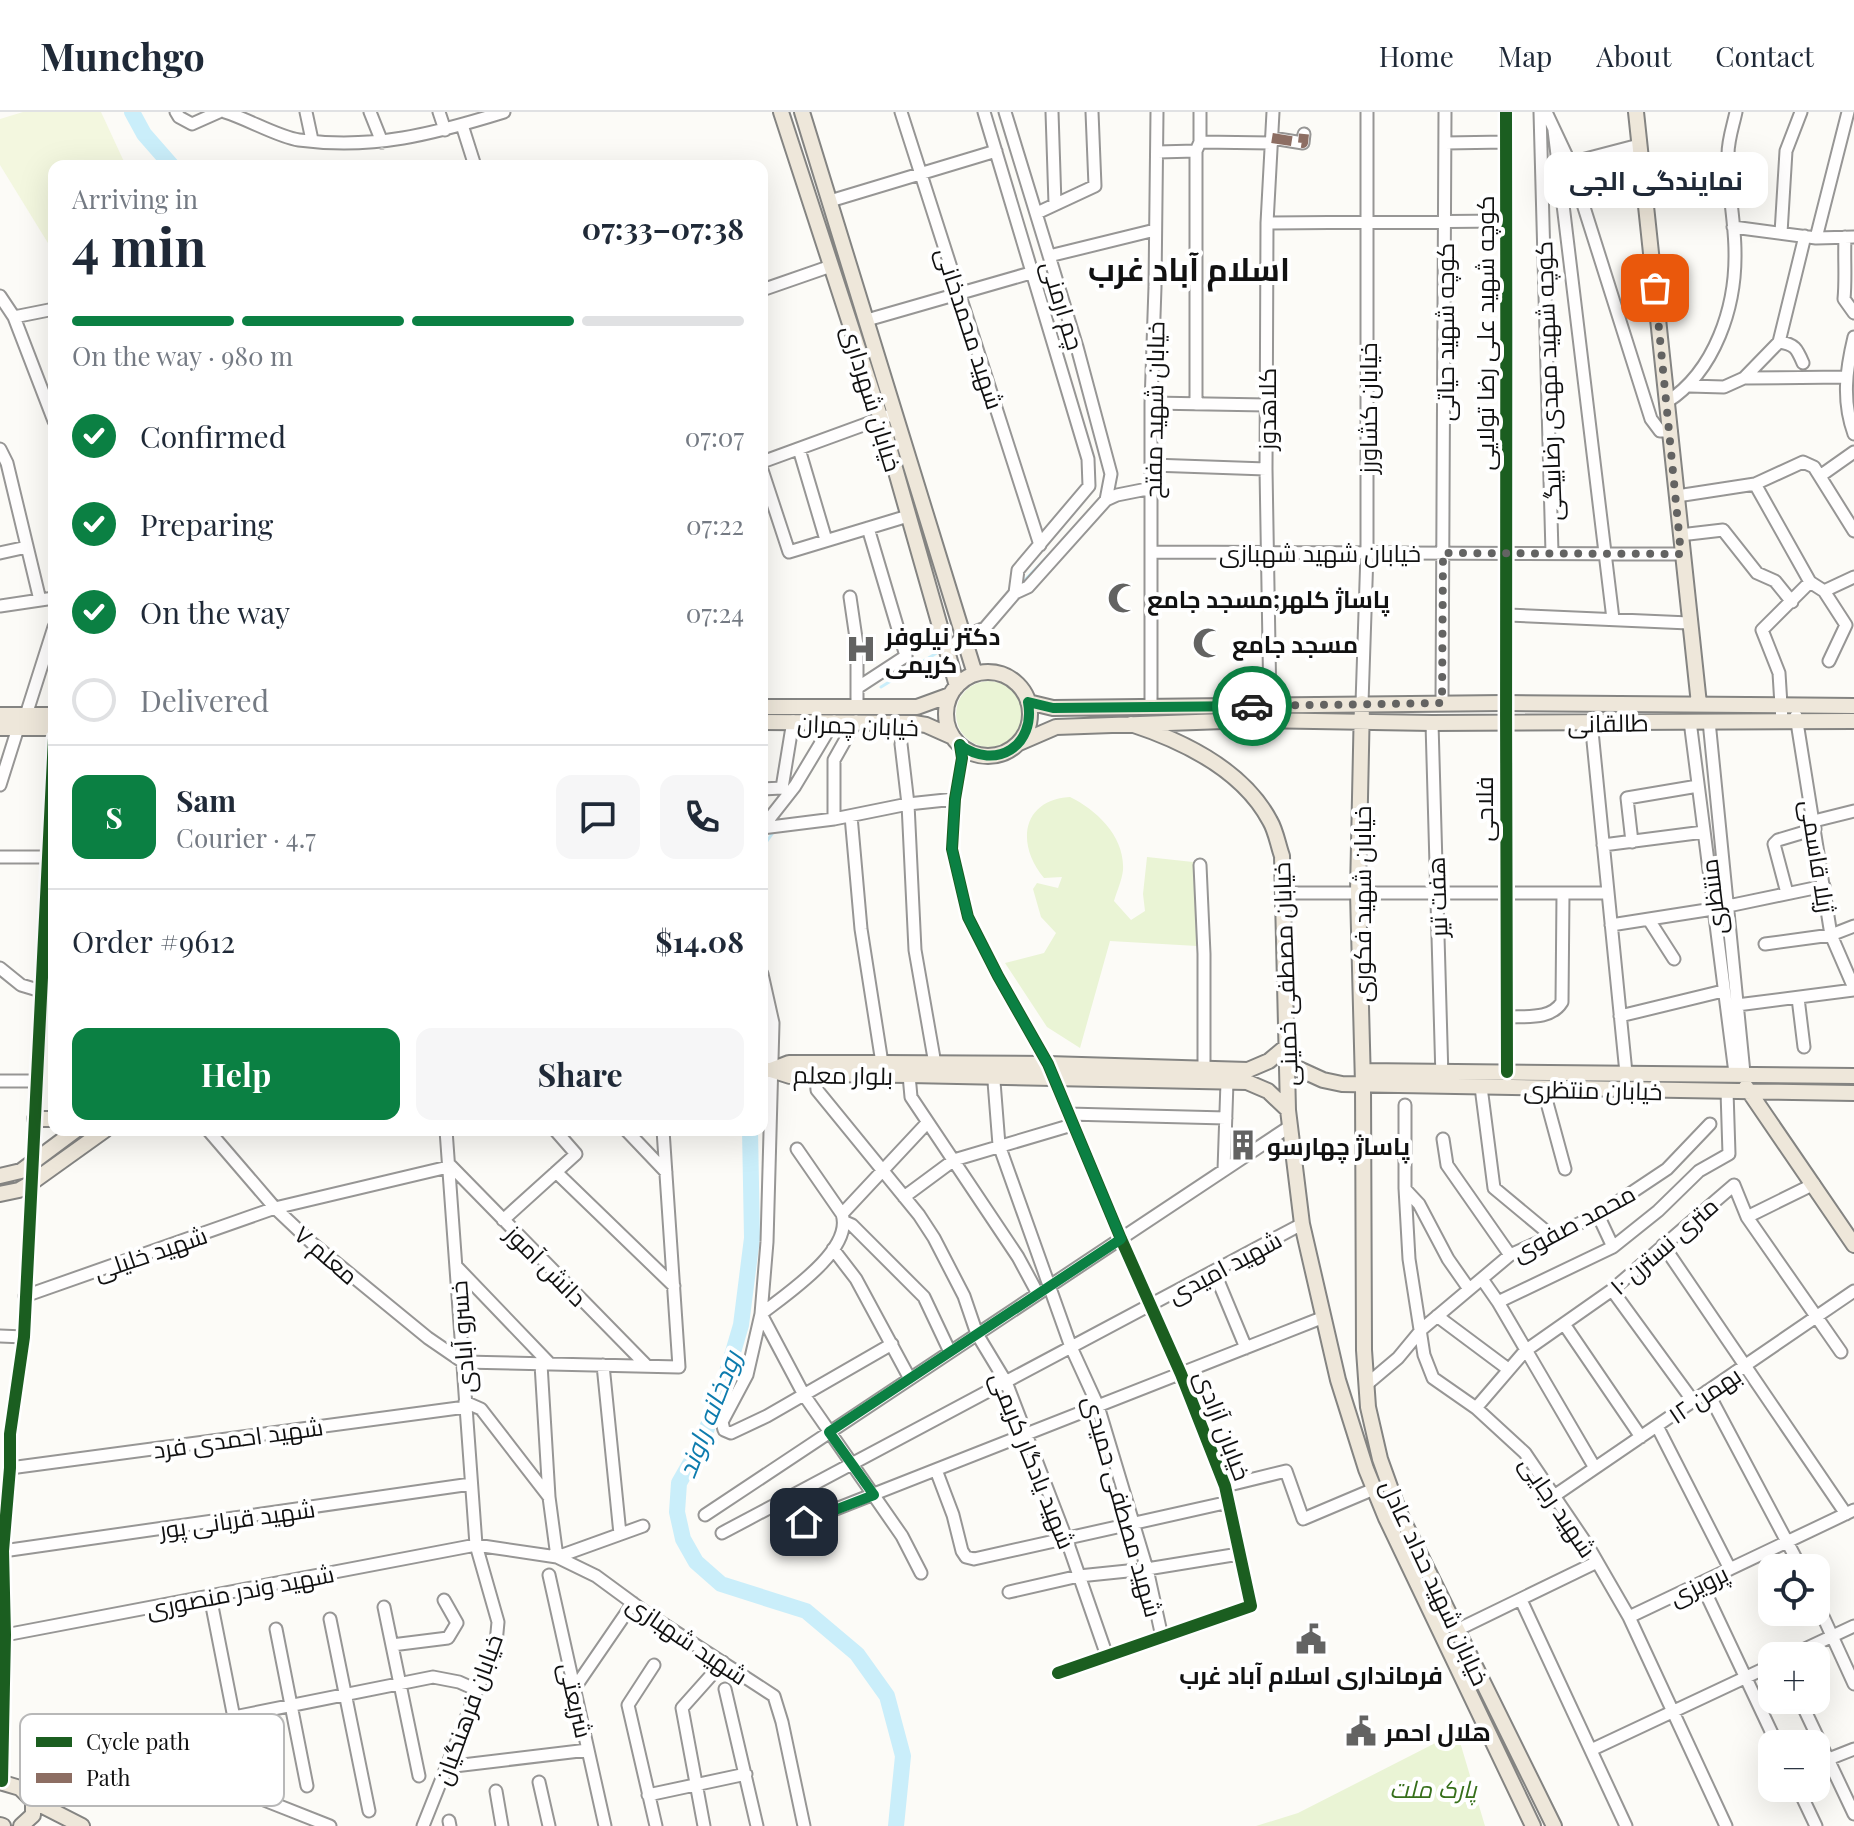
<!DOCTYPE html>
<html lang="en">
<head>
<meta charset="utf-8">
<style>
	body { margin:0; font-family:"Playfair Display",Cairo,serif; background:#f6f6f7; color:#1f2937; height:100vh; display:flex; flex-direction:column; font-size:30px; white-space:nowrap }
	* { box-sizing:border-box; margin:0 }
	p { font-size:26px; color:#747a83 }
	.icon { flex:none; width:44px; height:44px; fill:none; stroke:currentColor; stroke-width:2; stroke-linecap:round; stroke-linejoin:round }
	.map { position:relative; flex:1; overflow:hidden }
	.side { position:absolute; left:48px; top:48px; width:720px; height:976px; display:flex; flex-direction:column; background:#fff; border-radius:16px; box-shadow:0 8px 32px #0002 }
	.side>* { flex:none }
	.controls { position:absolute; left:1758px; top:1442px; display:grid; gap:16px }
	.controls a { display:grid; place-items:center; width:72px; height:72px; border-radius:16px; background:#fff; box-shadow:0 8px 32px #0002; font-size:40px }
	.pin { position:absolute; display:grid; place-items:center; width:68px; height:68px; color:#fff; margin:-34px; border-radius:16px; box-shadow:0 4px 12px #0006 }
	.courier { position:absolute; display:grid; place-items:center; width:80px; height:80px; margin:-40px; border:6px solid #0b8043; border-radius:50%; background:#fff; color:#222; box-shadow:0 2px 10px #0007 }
	.bubble { position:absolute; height:56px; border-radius:16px; background:#fff; box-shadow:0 8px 32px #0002; font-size:26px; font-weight:700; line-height:56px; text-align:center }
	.summary em { font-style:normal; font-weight:700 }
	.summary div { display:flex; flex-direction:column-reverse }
	.summary { display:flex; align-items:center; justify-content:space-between; height:136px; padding:0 24px }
	h1 { font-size:52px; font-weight:700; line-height:60px }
	.bar { display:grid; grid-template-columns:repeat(4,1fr); gap:12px 8px; align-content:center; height:96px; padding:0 24px }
	.bar i { height:10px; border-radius:6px; background:#e0e1e3 }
	.bar .active { background:#0b8043 }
	.bar p { grid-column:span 4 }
	.line { display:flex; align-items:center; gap:20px; padding:0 24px; border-top:2px solid #e0e1e3 }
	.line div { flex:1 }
	.round { display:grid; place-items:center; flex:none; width:84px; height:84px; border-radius:16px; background:#f6f6f7 }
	ol { padding:0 24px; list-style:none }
	li { display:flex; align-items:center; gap:24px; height:88px }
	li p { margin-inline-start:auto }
	li .icon { padding:8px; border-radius:50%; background:#0b8043; color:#fff; stroke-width:4 }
	li:last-child { color:#747a83 }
	li i { width:44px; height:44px; border:4px solid #e0e1e3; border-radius:50% }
	.button { display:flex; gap:16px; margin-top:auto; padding:16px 24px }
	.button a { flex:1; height:92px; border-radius:16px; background:#0b8043; color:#fff; font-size:32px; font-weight:700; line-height:92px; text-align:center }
	.button a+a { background:#f6f6f7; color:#1f2937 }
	header { display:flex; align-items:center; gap:48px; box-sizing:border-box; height:112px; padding:0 40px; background:#fff; border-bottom:2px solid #e0e1e3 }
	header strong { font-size:38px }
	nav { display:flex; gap:44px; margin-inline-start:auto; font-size:28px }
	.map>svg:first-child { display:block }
	.green { fill:#eaf4d5 }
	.pitch { fill:#f3f7df }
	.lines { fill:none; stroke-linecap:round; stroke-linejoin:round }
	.stream { stroke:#caeefa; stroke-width:3 }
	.river { stroke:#caeefa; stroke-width:16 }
	.minor-casing { stroke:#979695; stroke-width:15 }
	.major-casing { stroke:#848482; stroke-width:18 }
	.minor { stroke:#fffefe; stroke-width:11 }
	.major { stroke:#eee7da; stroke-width:14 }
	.quiet { stroke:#8d6e63; stroke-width:10; stroke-dasharray:20 10; stroke-linecap:butt }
	.cycleway-casing { stroke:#fff; stroke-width:17 }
	.cycleway { stroke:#1b5e20; stroke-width:12 }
	.done { stroke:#636362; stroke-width:8; stroke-dasharray:0 14.4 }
	.route { stroke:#0b8043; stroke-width:10 }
	.labels { text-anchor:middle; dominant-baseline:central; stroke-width:8; stroke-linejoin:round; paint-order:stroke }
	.street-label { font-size:24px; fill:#111; stroke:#fff }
	.poi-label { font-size:24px; font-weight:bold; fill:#111; stroke:#fff; text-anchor:start }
	.park-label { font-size:24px; font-style:italic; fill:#366f1a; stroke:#fff }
	.water-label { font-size:26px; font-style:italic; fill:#0e7cae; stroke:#fff }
	.district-label { font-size:32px; font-weight:bold; fill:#111; stroke:#fff }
	.key { fill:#fff; stroke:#b8b8b8; stroke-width:2 }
	.key-label { font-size:22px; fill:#111 }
</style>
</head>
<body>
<header>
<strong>Munchgo</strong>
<nav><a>Home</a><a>Map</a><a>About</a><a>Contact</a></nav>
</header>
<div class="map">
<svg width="1854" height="1714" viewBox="0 0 1854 1714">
	<rect width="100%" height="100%" fill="#fcfbf7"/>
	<path class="green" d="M956 602a33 33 0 1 1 66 0a33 33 0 1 1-66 0Z
		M1070 685C1097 698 1125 725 1123 758 1122 768 1117 779 1114 789L1131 808 1145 799 1143 782 1147 745 1193 750 1197 834 1110 829 1080 936 1047 915 1005 851 1044 841 1056 821 1041 805 1033 777 1037 771 1058 776 1062 765 1044 766C1016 733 1021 688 1070 685Z
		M1457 1620 1485 1714H1256L1298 1701Z"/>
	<path class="pitch" d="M23 0H101L126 54H54V134L51 136 0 53V7Z"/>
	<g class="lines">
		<path class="stream" d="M1019 474 1050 442
			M881 575 940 539
			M762 736 772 722"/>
		<path class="river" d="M132 0 144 22 172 54
			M750 1018 752 1126 741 1213 721 1281 699 1336 679 1371 677 1400 683 1427 696 1450 721 1472 806 1499 857 1542 887 1584 903 1644 896 1714"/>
		<g class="minor-casing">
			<path id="minor" d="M176 0 179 5 192 12 219 0
				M225 0C248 7 278 25 299 28 374 38 433 22 504 0
				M306 0 312 28
				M370 0 382 30
				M439 0 445 18
				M901 0 1040 433
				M984 0 1088 347 1089 374
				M1005 0 1077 235 1111 362 1106 388
				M1052 0 1055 92
				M1506 0C1507 320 1505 640 1507 960
				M1540 0 1552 441
				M1546 0 1570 51 1651 307 1660 319H1671
				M462 13 475 54
				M1554 18 1613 507
				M1272 26 1303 31 1304 22
				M1200 30V0
				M1445 31 1506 30
				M1157 40 1196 39 1200 30 1272 31
				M1570 51 1639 33
				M830 89 996 39
				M1037 101 1095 74 1092 0
				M1267 111 1506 109
				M1733 115 1816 126 1854 125
				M1781 121 1786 39 1801 0
				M1845 125C1844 146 1846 166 1844 187L1854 201
				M1816 126 1848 0
				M1049 144 1155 118
				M762 178 831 154
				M0 184 14 205 54 309
				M14 205 54 197
				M867 208 1034 160
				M1854 225C1846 258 1842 289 1854 322
				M1779 230C1795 232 1797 237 1803 251
				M1744 266 1846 265
				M1689 274 1724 275 1744 266 1779 230 1805 124
				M1667 290C1715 259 1736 195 1735 140 1735 108 1727 75 1728 42 1728 28 1733 14 1736 0
				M1151 291 1267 293
				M1196 292V39
				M0 337 7 351 40 488
				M799 337 826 428
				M762 350 888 304
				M1152 353 1266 357
				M762 358 789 440 908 404
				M1820 364 1854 340
				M1755 372 1810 470 1824 479 1846 513 1829 549
				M1677 384 1755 372 1803 350 1814 355 1854 419
				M1680 423 1723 418 1757 461 1775 469 1792 490
				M1151 440 1681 442
				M0 441 27 435
				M1824 479 1854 465
				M1015 481 1018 458 1089 374
				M850 485 857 533V595
				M0 494 54 486
				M1508 503 1689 511
				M947 539 962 525 985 516 1015 481 1028 475 1106 388 1117 383 1152 376
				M857 576 906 544 868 416
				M1362 591 1367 441V0
				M1442 591 1445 0
				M1270 594 1266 357 1267 111 1273 0
				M1151 595V291L1155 175 1157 0
				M26 603 54 515
				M1796 604 1831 823 1854 876
				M1591 609 1626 961
				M1690 609 1735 961
				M1709 609 1744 961
				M1782 609 1779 561 1762 518 1810 470
				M1432 611 1442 966
				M901 632 908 692 915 838 935 952
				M960 633 962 646 955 687 952 737 968 805 998 864 1048 952 1121 1127 1181 1262 1225 1374 1251 1494 1058 1561
				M0 673 18 616
				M762 677 782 676 793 609
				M851 704 861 817 882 951
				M834 707V648L856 609
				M1814 709 1854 699
				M762 716 834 707 908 692 955 687
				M762 716 795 674 834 609
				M1632 730 1627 686 1698 674
				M1603 733 1704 720
				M0 745H47
				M1200 753 1204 842V957
				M1284 781H1608
				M1787 781 1774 732 1778 728 1815 717
				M1728 794 1824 774
				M1649 808 1674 847
				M1611 813 1713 797
				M1765 832 1831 823 1854 814
				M0 856 21 873 41 879
				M42 858H54
				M762 862 773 911 767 1130 761 1202 747 1263 722 1310 724 1318 731 1321 767 1304 892 1232
				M1798 886 1804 935
				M1737 893 1854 878
				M1620 904 1723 879
				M1507 905C1526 904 1551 908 1562 890L1563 782
				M993 957 999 1033 1071 1235 1098 1294 1147 1457 1162 1525
				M816 962 817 978 919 1103 934 1126 964 1184 977 1222 1006 1270 1066 1426 1107 1544
				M909 963 911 985 1018 1145 1038 1182
				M0 969H37
				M1481 975 1494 1076 1553 1125
				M1543 976 1565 1057
				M1405 993V1076L1409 1147 1424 1243 1433 1266 1476 1296 1525 1341 1588 1434 1629 1505 1726 1714
				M1068 1002 1226 1006
				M208 1018 275 1096 312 1131 428 1226 463 1250 679 1255 663 1018
				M626 1018 666 1060
				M1443 1027 1447 1053 1510 1143
				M797 1037 842 1102C854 1138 785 1183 761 1202L804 1283 902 1424 921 1461
				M449 1052 647 1254
				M1224 1058 1227 970
				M556 1060 674 1174
				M1405 1077 1419 1092 1448 1147 1469 1177
				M904 1085 954 1048 1072 1013
				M842 1102 927 1011
				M1598 1103 1613 1135
				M1747 1105 1814 1072
				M503 1108 576 1042 555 1018
				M845 1110 852 1113 924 1185 950 1240
				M1663 1133 1846 1402
				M833 1137 856 1167 910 1267
				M456 1154 550 1252
				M1214 1159 1246 1236
				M1482 1167 1498 1190 1595 1356
				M1612 1178 1693 1289
				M25 1184 275 1096 448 1055
				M1498 1190 1613 1135 1658 1099 1699 1059 1729 1042 1727 979
				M1437 1204 1508 1257
				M1564 1212 1641 1325
				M0 1224 24 1225
				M541 1252 549 1385
				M603 1253 620 1422
				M1366 1273 1398 1246 1422 1217 1510 1143 1598 1103 1667 1057 1710 1012
				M1707 1279 1801 1456
				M465 1290 481 1297 549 1385 557 1445 643 1414
				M1476 1296 1525 1239 1612 1178 1734 1073 1747 1105 1841 1240
				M1657 1314 1730 1457
				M10 1356 466 1295
				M936 1358 953 1403 962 1439 966 1445 974 1447 1229 1390
				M1225 1374 1286 1359 1303 1407 1374 1377
				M1554 1384 1854 1179
				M705 1403 1289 1015
				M780 1419 1324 1205
				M722 1421 1302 1112
				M3 1439 471 1372
				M549 1463 605 1714
				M1701 1471 1777 1632
				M1009 1480 1079 1464 1147 1457 1239 1442
				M210 1484 249 1682 330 1714
				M1521 1488 1626 1714
				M1816 1489 1854 1572
				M384 1495 419 1664
				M1629 1505 1854 1398
				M330 1507 369 1699
				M276 1517 307 1674
				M1457 1518 1597 1450
				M5 1523 476 1433 557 1445 596 1464 645 1500 774 1584 782 1610 804 1714
				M392 1533 448 1526 457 1511 444 1488
				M1790 1544 1854 1514
				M654 1553 628 1593 656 1714
				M574 1577 633 1491
				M725 1577 757 1714
				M1800 1588 1854 1702
				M234 1605 433 1565 459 1570 477 1578
				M1591 1638 1772 1553
				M1816 1652 1854 1637
				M446 1655 588 1638
				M2 1669 5 1523 3 1439 10 1356V1322L24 1225 54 626
				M539 1670 549 1714
				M1798 1676 1816 1714
				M496 1679 502 1714
				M648 1683 746 1662
				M449 1709 450 1714
				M423 1714 496 1531 498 1510 476 1433 446 1018
				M704 1714 682 1596 723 1550"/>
		</g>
		<g class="major-casing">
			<path id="major" d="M781 0 881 307 957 574
				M802 0 975 562
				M1636 0 1699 592
				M946 602a42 42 0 1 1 84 0a42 42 0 1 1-84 0Z
				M1028 590 1053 596 1504 591 1854 594
				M1362 591 1358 780 1363 972 1364 1238 1368 1295 1380 1347 1399 1400 1554 1714
				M762 595H917L950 583
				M0 603H54
				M762 610 914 611 926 613 953 625
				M1131 612C1183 629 1243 658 1270 709 1276 719 1278 733 1282 744L1288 998 1302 1112 1338 1268 1366 1357 1386 1406 1533 1714
				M0 616H54
				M1019 631 1056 615 1252 608 1432 611 1854 609
				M1288 952 1323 968 1342 972 1854 981
				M762 958H771L790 964 816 962 909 963 1247 970 1268 979 1288 998
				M771 958 789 951H882L1048 952 1248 958 1269 949 1288 933
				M1363 959 1854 964
				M1746 975 1854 1133
				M35 1007H54
				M0 1064 21 1059 76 1018
				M0 1082 19 1078 31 1071 105 1018
				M0 1670 20 1676 33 1689V1703L21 1714
				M33 1689 82 1714
				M0 1713 3 1714"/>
		</g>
		<use href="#minor" class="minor"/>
		<use href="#major" class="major"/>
		<path class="quiet" d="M1272 26 1303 31 1304 22"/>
		<g class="cycleway-casing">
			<path id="cycleway" d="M1506 0C1507 320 1505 640 1507 960
				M960 633 962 646 955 687 952 737 968 805 998 864 1048 952 1121 1127 1181 1262 1225 1374 1251 1494 1058 1561
				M2 1669 5 1523 3 1439 10 1356V1322L24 1225 54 626"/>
		</g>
		<use href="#cycleway" class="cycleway"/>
	</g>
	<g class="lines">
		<path class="done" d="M1252 594 1442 591 1443 441 1681 442 1655 176"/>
		<path class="route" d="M804 1410 874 1383 829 1320 1121 1127 1048 952 998 864 968 805 952 737 955 687 962 646 960 633C996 659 1036 634 1028 590L1053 596 1252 594"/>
	</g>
	<defs>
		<g id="mosque-bare" transform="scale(2.4)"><path d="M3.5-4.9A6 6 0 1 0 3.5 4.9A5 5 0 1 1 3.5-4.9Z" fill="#636362" stroke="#fff" stroke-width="2.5" paint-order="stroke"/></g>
		<g id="hospital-bare" transform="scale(2.4)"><path d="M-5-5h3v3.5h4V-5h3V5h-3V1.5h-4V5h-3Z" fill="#636362" stroke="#fff" stroke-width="2.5" paint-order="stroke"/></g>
		<g id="building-bare" transform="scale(2.4)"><path d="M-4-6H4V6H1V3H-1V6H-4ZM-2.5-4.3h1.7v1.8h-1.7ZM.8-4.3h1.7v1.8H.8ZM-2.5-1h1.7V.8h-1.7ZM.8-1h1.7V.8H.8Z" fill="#636362" stroke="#fff" stroke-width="2.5" paint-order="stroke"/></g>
		<g id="civic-bare" transform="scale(2.4)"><path d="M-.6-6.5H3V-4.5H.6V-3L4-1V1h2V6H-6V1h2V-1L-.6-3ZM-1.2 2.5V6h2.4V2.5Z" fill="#636362" stroke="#fff" stroke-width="2.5" paint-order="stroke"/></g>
	</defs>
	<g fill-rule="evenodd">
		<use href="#mosque-bare" x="1123" y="486"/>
		<use href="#mosque-bare" x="1208" y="531"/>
		<use href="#hospital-bare" x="861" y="537"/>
		<use href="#building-bare" x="1243" y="1033"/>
		<use href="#civic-bare" x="1311" y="1527"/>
		<use href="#civic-bare" x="1361" y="1619"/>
	</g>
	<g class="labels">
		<g class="street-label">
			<text transform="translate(1064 193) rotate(73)">چم ارمنی</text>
			<text transform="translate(971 216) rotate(72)">شهید محمدخانی</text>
			<text transform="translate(1444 220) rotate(-90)">کوچه شهید حیاتی</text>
			<text transform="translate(1484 221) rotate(-90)">کوچه شهید علی رضا تولایی</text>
			<text transform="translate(1547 269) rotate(-92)">کوچه شهید مهدی رضابیگی</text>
			<text transform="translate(873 286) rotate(73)">خیابان شهرداری</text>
			<text transform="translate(1367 296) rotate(-90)">خیابان کشاورز</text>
			<text transform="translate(1266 297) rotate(-90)">کلاهدوز</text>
			<text transform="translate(1153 298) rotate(-89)">خیابان شهید مفتح</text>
			<text x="1320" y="440">خیابان شهید شهبازی</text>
			<text transform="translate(1608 610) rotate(-1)">طالقانی</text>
			<text transform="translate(858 612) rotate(2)">خیابان چمران</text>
			<text transform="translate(1483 697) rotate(-90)">فلاحی</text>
			<text transform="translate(1819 744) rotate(81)">ژیلا قاسمی</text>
			<text transform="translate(1436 785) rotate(-92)">هفت تیر</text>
			<text transform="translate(1712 785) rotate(-97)">منتظری</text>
			<text transform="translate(1361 792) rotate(-90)">خیابان شهید فکوری</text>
			<text transform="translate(1284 862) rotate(-92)">خیابان مصطفی خمینی</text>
			<text transform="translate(843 962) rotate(1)">بلوار معلم</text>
			<text transform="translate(1593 977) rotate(1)">خیابان منتظری</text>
			<text transform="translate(1573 1110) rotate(-28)">محمد صفوی</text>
			<text transform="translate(1663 1133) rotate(-41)">۱۰ متری نسترن</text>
			<text transform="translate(150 1140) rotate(-19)">شهید خلیلی</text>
			<text transform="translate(327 1142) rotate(41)">معلم ۷</text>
			<text transform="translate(547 1153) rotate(45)">دانش آموز</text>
			<text transform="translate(1224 1154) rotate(-28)">شهید امیدی</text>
			<text transform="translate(461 1225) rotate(-94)">خسرو آبادی</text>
			<text transform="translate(1704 1282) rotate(-34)">۱۲ بهمن</text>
			<text transform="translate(1224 1313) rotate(69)">خیابان آزادی</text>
			<text transform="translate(238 1325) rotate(-8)">شهید احمدی فرد</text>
			<text transform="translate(1034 1348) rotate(68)">شهید یادگار کریمی</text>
			<text transform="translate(1124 1394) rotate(74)">شهید مصطفی حمیدی</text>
			<text transform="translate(1559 1394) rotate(56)">شهید رجایی</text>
			<text transform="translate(237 1406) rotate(-8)">شهید قربانی پور</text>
			<text transform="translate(1436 1470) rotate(65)">خیابان شهید حداد عادل</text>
			<text transform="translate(1698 1472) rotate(-26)">پرویزی</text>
			<text transform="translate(240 1478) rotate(-11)">شهید وندر منصوری</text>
			<text transform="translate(688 1527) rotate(34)">شهید شهبازی</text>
			<text transform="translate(577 1588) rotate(77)">شریعتی</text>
			<text transform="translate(467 1597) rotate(-70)">خیابان فرهنگیان</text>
		</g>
		<g class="poi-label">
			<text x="1147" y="486">پاساژ کلهر;مسجد جامع</text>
			<text x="885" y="523">دکتر نیلوفر<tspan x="885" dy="28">کریمی</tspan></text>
			<text x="1232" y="531">مسجد جامع</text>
			<text x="1267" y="1033">پاساژ چهارسو</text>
			<text x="1311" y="1562" text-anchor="middle">فرمانداری اسلام آباد غرب</text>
			<text x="1385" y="1619">هلال احمر</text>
		</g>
		<g class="park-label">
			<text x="1433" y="1676">پارک ملت</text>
		</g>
		<g class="water-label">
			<text transform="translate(708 1302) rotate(-69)">رودخانه راوند</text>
		</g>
		<g class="district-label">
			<text x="1189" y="155">اسلام آباد غرب</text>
		</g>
	</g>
	<rect x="20" y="1602" width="264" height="92" rx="12" class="key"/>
	<rect x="36" y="1625" width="36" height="10" fill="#1b5e20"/>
	<rect x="36" y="1661" width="36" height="10" fill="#8d6e63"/>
	<g class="key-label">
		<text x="86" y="1638">Cycle path</text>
		<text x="86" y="1674">Path</text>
	</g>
</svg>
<div class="controls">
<a><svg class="icon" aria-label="locate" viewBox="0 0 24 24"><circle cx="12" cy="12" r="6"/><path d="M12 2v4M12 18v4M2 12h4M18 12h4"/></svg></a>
<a>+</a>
<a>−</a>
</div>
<div class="pin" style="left:1655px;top:176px;background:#ea580c"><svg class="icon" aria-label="bag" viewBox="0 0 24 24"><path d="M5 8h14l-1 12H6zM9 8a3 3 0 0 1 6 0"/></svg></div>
<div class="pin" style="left:804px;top:1410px;background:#1f2937"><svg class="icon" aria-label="home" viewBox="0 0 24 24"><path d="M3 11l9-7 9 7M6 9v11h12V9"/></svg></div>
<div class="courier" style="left:1252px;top:594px"><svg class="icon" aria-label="car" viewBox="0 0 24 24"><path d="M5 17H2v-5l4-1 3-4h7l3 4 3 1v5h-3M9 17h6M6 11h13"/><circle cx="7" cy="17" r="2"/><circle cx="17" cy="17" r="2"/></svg></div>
<div class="bubble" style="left:1544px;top:40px;width:224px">نمایندگی الجی</div>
<section class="side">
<div class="summary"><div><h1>4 min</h1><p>Arriving in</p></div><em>07:33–07:38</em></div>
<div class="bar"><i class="active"></i><i class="active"></i><i class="active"></i><i></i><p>On the way · 980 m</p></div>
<ol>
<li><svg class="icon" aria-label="check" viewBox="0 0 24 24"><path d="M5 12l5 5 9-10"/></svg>Confirmed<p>07:07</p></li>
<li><svg class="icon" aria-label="check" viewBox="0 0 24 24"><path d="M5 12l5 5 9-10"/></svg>Preparing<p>07:22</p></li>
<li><svg class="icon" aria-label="check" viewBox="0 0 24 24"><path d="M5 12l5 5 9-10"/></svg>On the way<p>07:24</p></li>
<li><i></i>Delivered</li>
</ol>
<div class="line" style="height:144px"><b class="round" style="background:#0b8043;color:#fff">S</b><div><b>Sam</b><p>Courier · 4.7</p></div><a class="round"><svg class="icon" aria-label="chat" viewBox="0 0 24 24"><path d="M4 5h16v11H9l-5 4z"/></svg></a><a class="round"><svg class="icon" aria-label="phone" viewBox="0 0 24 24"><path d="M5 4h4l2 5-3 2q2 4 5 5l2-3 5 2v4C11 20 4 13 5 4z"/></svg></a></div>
<div class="line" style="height:104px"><div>Order #9612</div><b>$14.08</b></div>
<div class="button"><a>Help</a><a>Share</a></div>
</section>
</div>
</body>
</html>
